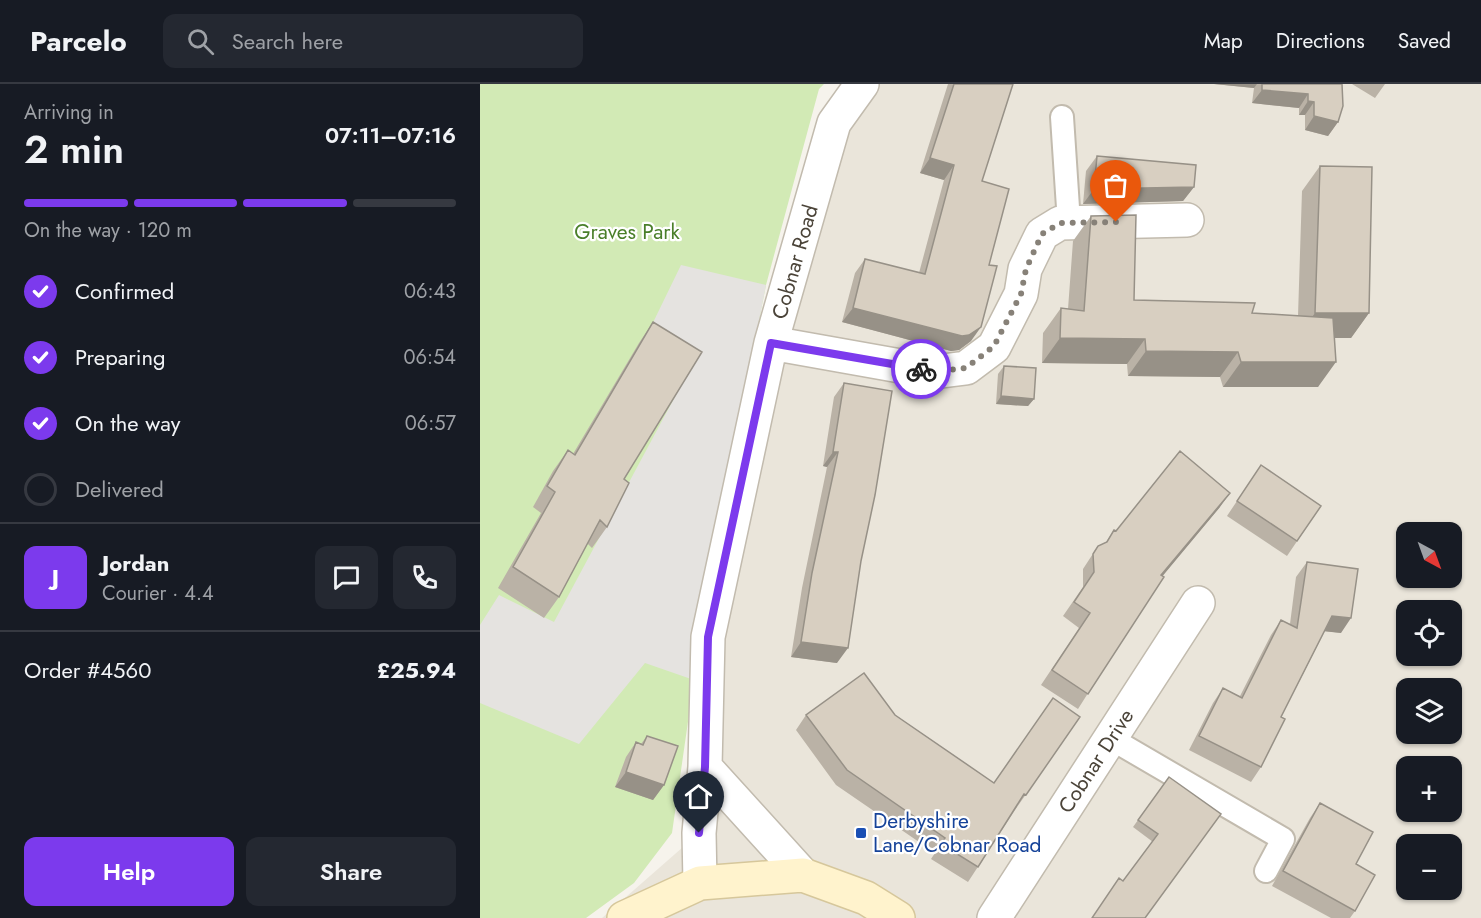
<!DOCTYPE html>
<html lang="en">
<head>
<meta charset="utf-8">
<style>
	body { margin:0; font-family:Jost,sans-serif; background:#242831; color:#f1f3f6; height:100vh; display:flex; flex-direction:column; font-size:22px; white-space:nowrap }
	* { box-sizing:border-box; margin:0 }
	p { font-size:20px; color:#9ea1a6 }
	.icon { flex:none; width:33px; height:33px; fill:none; stroke:currentColor; stroke-width:2; stroke-linecap:round; stroke-linejoin:round }
	.map { position:relative; flex:1; overflow:hidden }
	.panel { display:flex; flex-direction:column; background:#171b24; width:480px }
	.panel>* { flex:none }
	.needle { width:39px; rotate:139deg }
	.fabs { position:absolute; left:916px; top:438px; display:grid; gap:12px }
	.fabs a { display:grid; place-items:center; width:66px; height:66px; border-radius:12px; background:#171b24; box-shadow:0 2px 4px #0004; font-size:30px }
	.pin { position:absolute; display:grid; place-items:center; width:51px; height:51px; color:#fff; margin:-62px -26px; border-radius:50% 50% 50% 0; rotate:-45deg; box-shadow:0 0 6px #0007 }
	.pin .icon { rotate:45deg }
	.courier { position:absolute; display:grid; place-items:center; width:60px; height:60px; margin:-30px; border:4px solid #7c3aed; border-radius:50%; background:#fff; color:#222; box-shadow:0 2px 8px #0007 }
	.overview em { font-style:normal; font-weight:600 }
	.overview div { display:flex; flex-direction:column-reverse }
	.overview { display:flex; align-items:center; justify-content:space-between; height:102px; padding:0 24px }
	h1 { font-size:39px; font-weight:600; line-height:45px }
	.bar { display:grid; grid-template-columns:repeat(4,1fr); gap:9px 6px; align-content:center; height:72px; padding:0 24px }
	.bar i { height:8px; border-radius:4px; background:#363941 }
	.bar .current { background:#7c3aed }
	.bar p { grid-column:span 4 }
	.line { display:flex; align-items:center; gap:15px; padding:0 24px; border-top:2px solid #363941 }
	.line div { flex:1 }
	.round { display:grid; place-items:center; flex:none; width:63px; height:63px; border-radius:12px; background:#242831 }
	ol { padding:0 24px; list-style:none }
	li { display:flex; align-items:center; gap:18px; height:66px }
	li p { margin-inline-start:auto }
	li .icon { padding:6px; border-radius:50%; background:#7c3aed; color:#fff; stroke-width:4 }
	li:last-child { color:#9ea1a6 }
	li i { width:33px; height:33px; border:3px solid #363941; border-radius:50% }
	.action { display:flex; gap:12px; margin-top:auto; padding:12px 24px }
	.action a { flex:1; height:69px; border-radius:12px; background:#7c3aed; color:#fff; font-size:24px; font-weight:600; line-height:69px; text-align:center }
	.action a+a { background:#242831; color:#f1f3f6 }
	header { display:flex; align-items:center; gap:36px; box-sizing:border-box; height:84px; padding:0 30px; background:#171b24; border-bottom:2px solid #363941 }
	header strong { font-size:28px }
	nav { display:flex; gap:33px; margin-inline-start:auto; font-size:21px }
	.search { width:420px; height:54px; background:#242831; display:flex; align-items:center; gap:15px; box-sizing:border-box; padding:0 21px; border-radius:12px; color:#9ea1a6; font-size:22px }
	main { display:flex; flex:1; min-height:0 }
	.map>svg:first-child { display:block }
	.residential { fill:#eae5da; fill-rule:evenodd }
	.green { fill:#d2eab5 }
	.parking { fill:#e5e3e0 }
	.lines { fill:none; stroke-linecap:round; stroke-linejoin:round }
	.lane-casing { stroke:#c2bbae; stroke-width:26 }
	.street-casing { stroke:#c2bbae; stroke-width:36 }
	.secondary-casing { stroke:#d6c79b; stroke-width:36 }
	.lane { stroke:#fff; stroke-width:22 }
	.street { stroke:#fff; stroke-width:33 }
	.secondary { stroke:#fff3cd; stroke-width:33 }
	.wall { fill:#bab2a6 }
	.shaded-wall { fill:#979187 }
	.building { fill:#d8cfc1; stroke:#979187; stroke-width:1.5 }
	.done { stroke:#878178; stroke-width:6; stroke-dasharray:0 10.8 }
	.route { stroke:#7c3aed; stroke-width:8 }
	.transit-dot { fill:#1a4fb4; stroke:#fff; stroke-width:2 }
	.labels { text-anchor:middle; dominant-baseline:central; stroke-width:4.5; stroke-linejoin:round; paint-order:stroke }
	.park-label { font-size:21px; fill:#4a7f2a; stroke:#fff }
	.street-label { font-size:21px; fill:#4b4439; stroke:#fff }
	.transit-label { font-size:21px; fill:#164399; stroke:#fff; text-anchor:start }
</style>
</head>
<body>
<header>
<strong>Parcelo</strong>
<div class="search"><svg class="icon" aria-label="search" viewBox="0 0 24 24"><circle cx="10" cy="10" r="6"/><path d="M15 15l6 6"/></svg>Search here</div>
<nav><a>Map</a><a>Directions</a><a>Saved</a></nav>
</header>
<main>
<section class="panel">
<div class="overview"><div><h1>2 min</h1><p>Arriving in</p></div><em>07:11–07:16</em></div>
<div class="bar"><i class="current"></i><i class="current"></i><i class="current"></i><i></i><p>On the way · 120 m</p></div>
<ol>
<li><svg class="icon" aria-label="check" viewBox="0 0 24 24"><path d="M5 12l5 5 9-10"/></svg>Confirmed<p>06:43</p></li>
<li><svg class="icon" aria-label="check" viewBox="0 0 24 24"><path d="M5 12l5 5 9-10"/></svg>Preparing<p>06:54</p></li>
<li><svg class="icon" aria-label="check" viewBox="0 0 24 24"><path d="M5 12l5 5 9-10"/></svg>On the way<p>06:57</p></li>
<li><i></i>Delivered</li>
</ol>
<div class="line" style="height:108px"><b class="round" style="background:#7c3aed;color:#fff">J</b><div><b>Jordan</b><p>Courier · 4.4</p></div><a class="round"><svg class="icon" aria-label="chat" viewBox="0 0 24 24"><path d="M4 5h16v11H9l-5 4z"/></svg></a><a class="round"><svg class="icon" aria-label="phone" viewBox="0 0 24 24"><path d="M5 4h4l2 5-3 2q2 4 5 5l2-3 5 2v4C11 20 4 13 5 4z"/></svg></a></div>
<div class="line" style="height:78px"><div>Order #4560</div><b>£25.94</b></div>
<div class="action"><a>Help</a><a>Share</a></div>
</section>
<div class="map">
<svg width="1001" height="834" viewBox="0 0 1001 834">
	<rect width="100%" height="100%" fill="#f6f3ec"/>
	<path class="residential" d="M382 0H1001V834H122L219 749 228 553 291 259ZM927 448H972V494H927ZM927 526H972V572H927ZM927 604H972V650H927ZM927 682H972V728H927ZM927 760H972V806H927Z"/>
	<path class="green" d="M0 0H344L339 5 286 201 241 428 214 596 192 749 154 799 106 834H0Z"/>
	<path class="parking" d="M201 181 286 201 241 428 214 596 165 579 99 660 0 619V541L19 511 74 538 212 281 166 253Z"/>
	<g class="lines">
		<g class="lane-casing">
			<path id="lane" d="M582 33 589 139
				M630 654 803 755 786 787"/>
		</g>
		<g class="street-casing">
			<path id="street" d="M291 259 454 288 486 284 514 263 541 210 545 185 562 150 580 139 707 136
				M323 791 225 683 228 553 291 259 354 39 382 0
				M220 799 219 749 225 683
				M514 834 718 519"/>
		</g>
		<g class="secondary-casing">
			<path id="secondary" d="M144 834 220 799 323 791 386 814 418 834"/>
		</g>
		<use href="#lane" class="lane"/>
		<use href="#street" class="street"/>
		<use href="#secondary" class="secondary"/>
	</g>
	<path class="wall" d="M468 0H533L502 97 509 181 491 257 479 266 471 267 362 238 375 189 385 175 439 189 464 96 440 89Z
		M734 0H862L858 38 848 52 825 46V31H819V24L772 19 774 4Z
		M872 0H905L895 14Z
		M617 72 714 103 703 117 603 120 606 87Z
		M840 82 889 229 871 254H854L838 303H743L740 293 648 292 647 280 562 279 563 249 581 224 588 225 593 157 611 132 654 216 772 229 818 232 822 107Z
		M173 238 144 395 127 443 112 464 107 459 79 513 64 534 18 504 61 429 53 423 73 387 88 366 93 370 159 259Z
		M524 282 554 315 548 322 516 320 518 290Z
		M364 299 357 579 311 573 322 504 347 383 343 382 354 313Z
		M781 381 841 422 807 472 747 432Z
		M740 423 682 492 598 625 561 601 599 544 583 532 603 503V485L618 462 626 458 634 446 636 447Z
		M827 478 861 549 845 547 801 633 781 683 771 698 709 666 733 619 743 604 760 612 791 551 801 536 810 540 816 493Z
		M326 631H415L514 699 600 633 535 726 488 798 451 775 455 769 356 701 316 646Z
		M167 652 184 701 173 716 135 703 146 673 156 658 161 660Z
		M689 693 665 834 643 797 673 758 653 743Z
		M840 719 876 780 875 827 870 834H851L792 802 830 734Z"/>
	<path class="shaded-wall" d="M734 0H777L774 4Z
		M782 6 828 10 819 24 772 19Z
		M828 17 834 18 825 31H819Z
		M834 32 858 38 848 52 825 46Z
		M450 74 474 81 464 96 440 89Z
		M714 103 703 117 603 120 614 105Z
		M373 224 501 243 491 257 479 266 471 267 362 238Z
		M835 229H889L871 254H817Z
		M580 254 665 255 647 280 562 279Z
		M666 267 758 268 740 293 648 292Z
		M761 278H856L838 303H743Z
		M521 312 554 315 548 322 516 320Z
		M353 368H358L347 383 343 382Z
		M750 409 740 423 671 506 681 491Z
		M852 532 871 534 861 549 842 547Z
		M321 558 368 564 357 579 311 573Z
		M146 688 184 701 173 716 135 703Z"/>
	<path class="building" d="M474 0H533L502 97 529 105 509 181 517 182 501 243 489 251 482 252 373 224 385 175 445 190 474 81 450 74Z
		M782 0H862L863 22 858 38 834 32V18L828 17V10L782 6Z
		M617 72 716 81 714 103 614 105Z
		M840 82 892 83 889 229H835Z
		M656 131 654 216 775 219 772 229 853 234 856 278H761L758 268 666 267 665 255 580 254 581 224 604 227 611 132Z
		M173 238 222 268 144 395 149 399 127 443 120 436 79 513 33 483 75 408 67 402 88 366 95 371Z
		M524 282 556 284 554 315 521 312Z
		M364 299 412 307 395 411 381 477 368 564 321 558 332 489 358 368H353Z
		M700 367 750 409 681 491 684 493 608 610 572 586 610 529 594 518 614 488 613 470 618 462 627 458 634 446 636 447Z
		M781 381 841 422 817 457 757 417Z
		M827 478 878 485 871 534 852 532 801 633 805 635 781 683 719 652 743 604 762 614 801 536 817 544Z
		M384 589 415 631 514 699 573 614 600 633 546 711 544 710 498 783 461 760 465 754 367 686 326 631Z
		M167 652 198 662 184 701 146 688 156 658 163 661Z
		M689 693 741 730 665 834H612L639 794 643 797 678 750 658 736Z
		M840 719 893 748 876 780 895 791 875 827 803 787Z"/>
	<g class="lines">
		<path class="done" d="M441 285 453 288 486 284 514 262 541 210 546 185 562 150 580 139 636 138"/>
		<path class="route" d="M219 749 225 683 228 553 291 259 441 285"/>
	</g>
	<rect class="transit-dot" x="375" y="743" width="12" height="12" rx="3"/>
	<g class="labels">
		<g class="park-label">
			<text x="147" y="148">Graves Park</text>
		</g>
		<g class="street-label">
			<text transform="translate(315 178) rotate(-74)">Cobnar Road</text>
			<text transform="translate(616 677) rotate(-57)">Cobnar Drive</text>
		</g>
		<g class="transit-label">
			<text x="393" y="737">Derbyshire<tspan x="393" dy="24">Lane/Cobnar Road</tspan></text>
		</g>
	</g>
</svg>
<div class="fabs">
<a><svg class="needle" viewBox="-14 -14 28 28"><path d="M0-13l5 13h-10z" fill="#e53935"/><path d="M0 13l5-13h-10z" fill="#9ea1a6"/></svg></a>
<a><svg class="icon" aria-label="locate" viewBox="0 0 24 24"><circle cx="12" cy="12" r="6"/><path d="M12 2v4M12 18v4M2 12h4M18 12h4"/></svg></a>
<a><svg class="icon" aria-label="layers" viewBox="0 0 24 24"><path d="M12 4l9 5-9 5-9-5zM3 14l9 5 9-5"/></svg></a>
<a>+</a>
<a>−</a>
</div>
<div class="pin" style="left:636px;top:138px;background:#ea580c"><svg class="icon" aria-label="bag" viewBox="0 0 24 24"><path d="M5 8h14l-1 12H6zM9 8a3 3 0 0 1 6 0"/></svg></div>
<div class="pin" style="left:219px;top:749px;background:#1f2937"><svg class="icon" aria-label="home" viewBox="0 0 24 24"><path d="M3 11l9-7 9 7M6 9v11h12V9"/></svg></div>
<div class="courier" style="left:441px;top:285px"><svg class="icon" aria-label="bike" viewBox="0 0 24 24"><circle cx="6" cy="16" r="4"/><circle cx="18" cy="16" r="4"/><path d="M6 16l4-8h5l3 8M10 8l3 8H6M13 5h3"/></svg></div>
</div>
</main>
</body>
</html>
